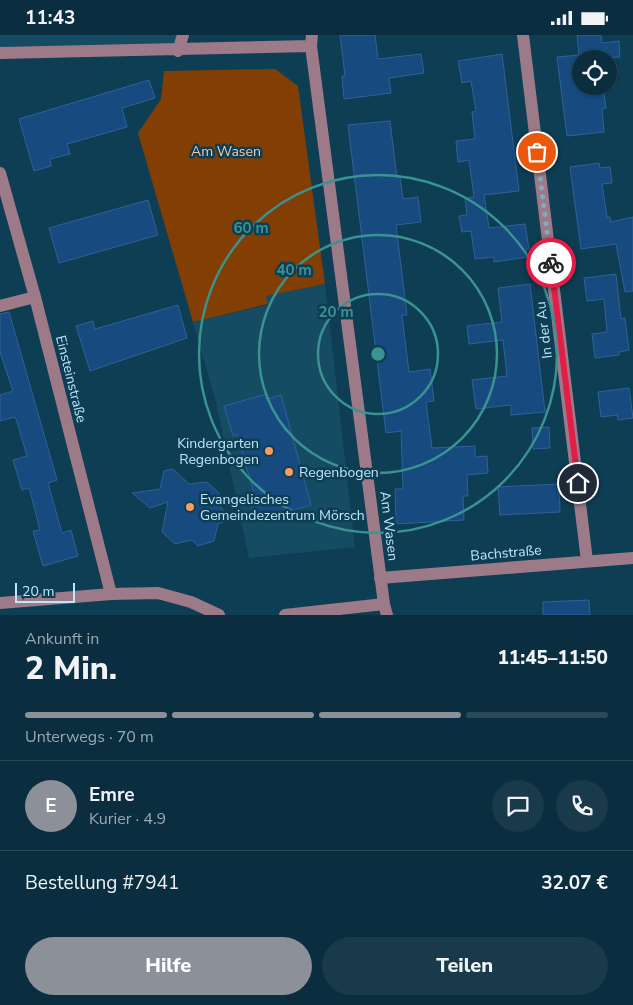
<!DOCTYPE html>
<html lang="de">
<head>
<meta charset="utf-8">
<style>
	body { margin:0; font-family:"Nunito Sans",sans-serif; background:#183a4a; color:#f1f3f6; height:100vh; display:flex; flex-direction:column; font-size:19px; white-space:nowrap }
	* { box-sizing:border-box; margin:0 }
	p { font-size:16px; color:#99a8b0 }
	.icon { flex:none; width:28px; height:28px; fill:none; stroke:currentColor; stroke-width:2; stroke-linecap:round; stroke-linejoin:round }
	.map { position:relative; height:580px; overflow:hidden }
	.details { display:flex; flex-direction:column; background:#0a2e3f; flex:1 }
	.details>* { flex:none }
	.buttons { position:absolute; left:572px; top:15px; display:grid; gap:10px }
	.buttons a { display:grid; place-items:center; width:45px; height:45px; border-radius:50%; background:#0a2e3f; box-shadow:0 1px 4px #0004,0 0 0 1px #2a4a59; font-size:25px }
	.scale { position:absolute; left:15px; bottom:12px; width:60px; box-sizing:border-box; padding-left:5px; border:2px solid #bde5fb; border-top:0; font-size:14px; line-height:18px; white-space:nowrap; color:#bde5fb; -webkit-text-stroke:4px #0e3e54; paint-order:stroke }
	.pin { position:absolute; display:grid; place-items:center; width:42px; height:42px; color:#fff; margin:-21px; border:2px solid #fff; border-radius:50%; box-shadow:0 1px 5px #0007 }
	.courier { position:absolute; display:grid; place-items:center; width:50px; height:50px; margin:-25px; border:4px solid #e11d48; border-radius:50%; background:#fff; color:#222; box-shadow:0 1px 6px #0007 }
	.head em { font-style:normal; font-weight:800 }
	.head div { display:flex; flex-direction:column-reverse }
	.head { display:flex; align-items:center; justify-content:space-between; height:85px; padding:0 25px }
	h1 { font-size:32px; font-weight:800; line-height:38px }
	.bar { display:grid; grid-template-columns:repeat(4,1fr); gap:8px 5px; align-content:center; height:60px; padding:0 25px }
	.bar i { height:6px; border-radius:4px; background:#2a4a59 }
	.bar .current { background:#8c9099 }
	.bar p { grid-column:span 4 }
	.line { display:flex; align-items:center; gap:12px; padding:0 25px; border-top:1px solid #2a4a59 }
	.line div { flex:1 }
	.round { display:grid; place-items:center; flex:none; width:52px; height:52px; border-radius:26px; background:#183a4a }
	.cta { display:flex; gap:10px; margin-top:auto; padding:10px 25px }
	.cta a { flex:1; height:58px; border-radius:30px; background:#8c9099; color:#fff; font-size:20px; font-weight:800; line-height:58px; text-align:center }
	.cta a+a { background:#183a4a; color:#f1f3f6 }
	.status { display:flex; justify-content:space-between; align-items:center; height:35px; padding:0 25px; background:#0a2e3f; direction:ltr }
	.status svg { height:14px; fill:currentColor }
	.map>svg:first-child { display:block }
	.built { fill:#164b64 }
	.green { fill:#833f03 }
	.building { fill:#174a7f; stroke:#306198 }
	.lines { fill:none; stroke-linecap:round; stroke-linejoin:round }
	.minor { stroke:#9d7a88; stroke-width:12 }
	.done { stroke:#80abc1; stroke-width:5; stroke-dasharray:0 9 }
	.route { stroke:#e11d48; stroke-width:6 }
	.ring { fill:none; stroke:#3a9291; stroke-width:2.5 }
	.poi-dot { fill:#fe9b59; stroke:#0e3e54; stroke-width:2 }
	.labels { text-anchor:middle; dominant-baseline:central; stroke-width:5; stroke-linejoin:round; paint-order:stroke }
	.park-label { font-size:14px; fill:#f5cbb1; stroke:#0e3e54 }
	.street-label { font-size:14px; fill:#bde5fb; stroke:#0e3e54 }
	.poi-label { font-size:14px; fill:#bde5fb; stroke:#0e3e54; text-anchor:start }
	.centre { fill:#3a9291; stroke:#0e3e54; stroke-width:2.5 }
	.ring-label { font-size:15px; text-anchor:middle; font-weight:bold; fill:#3a9291; stroke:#0e3e54; stroke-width:5; stroke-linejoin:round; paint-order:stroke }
</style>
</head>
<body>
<div class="status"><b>11:43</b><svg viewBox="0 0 49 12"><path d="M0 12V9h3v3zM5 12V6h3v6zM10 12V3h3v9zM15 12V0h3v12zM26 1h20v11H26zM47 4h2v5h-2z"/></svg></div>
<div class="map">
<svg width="633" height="580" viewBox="0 0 633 580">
	<rect width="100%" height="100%" fill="#0e3e54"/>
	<path class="built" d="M0 0H183L178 16 0 18Z
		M325 249 355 512 249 523 215 363 193 287 268 270 266 261Z"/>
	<path class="green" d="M275 34 298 51 325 249 266 261 268 269 193 287 138 98 161 64 164 36Z"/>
	<path class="building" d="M340 0H375L378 24 421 19 424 38 389 43 391 58 344 64 342 41H345Z
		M577 0H601L602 8 619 6 620 22 581 24V51H603L606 73 602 74 604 97 567 101 557 22 579 20Z
		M502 19 519 156 484 160 489 193 525 189 529 214H526L527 222 494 227V222L475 224 471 196 462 197 459 181 467 180 465 163 474 162 469 125 458 127 456 106 475 104 472 77 476 76 471 46 462 48 458 26Z
		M149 45 155 63 122 73 127 92 67 109 70 119 50 124 51 131 34 136 19 84Z
		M390 86 397 143 400 142 403 164 418 162 421 187 396 190 407 280H402L409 337 430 334 434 366 426 367 432 413 475 411V422L487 421 488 438 467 440 468 461H463L464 485 396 489 395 454H403L401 396 386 398 348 90Z
		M599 128 600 133 610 132 612 148 602 149 607 182H610L611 187 633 182V256L625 257 616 209 581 214 570 132Z
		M148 165 158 200 59 228 49 193Z
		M616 239 621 284 625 283 629 315 619 317V320L595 323 592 299 607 297 604 264 587 266 584 243Z
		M530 249 545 377 511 380V370L476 374 472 345 507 341 503 305 469 309 467 291 502 287 498 253Z
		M178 270 187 303 90 336 76 291 93 286 95 294Z
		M9 277 57 445 48 448 62 498 71 495 78 521 43 531 33 496 40 495 35 475 29 453 22 455 13 425 27 421 17 387 15 382 0 386V360L13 356 0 317V279Z
		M629 353 633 383 618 385 617 380 601 382 598 357Z
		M267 359 268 364 281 360 311 470 294 475 295 480 276 485 274 480 256 486 248 460 254 458 237 399 233 401 224 371Z
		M549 392 550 413 533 414 532 393Z
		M173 434 189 449 207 447 219 458 217 468 231 484 218 489 214 506 198 511 192 505 175 509 162 497 168 467 150 473 132 458 160 454 164 436Z
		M559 449 560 477 500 480 498 452Z
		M589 565 590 580H543V567Z"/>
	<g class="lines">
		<path class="minor" d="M312 0 311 11 384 569 387 580
			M523 0 587 526
			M178 16 183 0
			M0 18 311 11
			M0 138 35 262 111 559
			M0 271 35 262
			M380 543 633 523
			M0 568 111 559 158 558 191 567 219 580
			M285 580 384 569"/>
	</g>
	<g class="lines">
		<path class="done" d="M537 117 551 228"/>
		<path class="route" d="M551 228 578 448"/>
	</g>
	<g class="ring">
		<circle cx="378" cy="319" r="60"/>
		<circle cx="378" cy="319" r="119"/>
		<circle cx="378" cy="319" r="179"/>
	</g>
	<g class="poi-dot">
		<circle cx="269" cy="416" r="5"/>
		<circle cx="289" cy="437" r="5"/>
		<circle cx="190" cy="472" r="5"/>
	</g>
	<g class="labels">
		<g class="park-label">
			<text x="226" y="116">Am Wasen</text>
		</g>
		<g class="street-label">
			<text transform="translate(544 295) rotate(-97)">In der Au</text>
			<text transform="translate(71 344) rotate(76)">Einsteinstraße</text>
			<text transform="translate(389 491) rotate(83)">Am Wasen</text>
			<text transform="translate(506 518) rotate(-5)">Bachstraße</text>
		</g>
		<g class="poi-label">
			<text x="259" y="408" text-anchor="end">Kindergarten<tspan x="259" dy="16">Regenbogen</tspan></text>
			<text x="299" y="437">Regenbogen</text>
			<text x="200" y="464">Evangelisches<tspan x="200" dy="16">Gemeindezentrum Mörsch</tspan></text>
		</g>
	</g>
	<circle cx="378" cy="319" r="8" class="centre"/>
	<g class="ring-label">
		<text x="251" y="198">60 m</text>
		<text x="294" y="240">40 m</text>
		<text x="336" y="282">20 m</text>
	</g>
</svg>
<div class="buttons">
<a><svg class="icon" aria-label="locate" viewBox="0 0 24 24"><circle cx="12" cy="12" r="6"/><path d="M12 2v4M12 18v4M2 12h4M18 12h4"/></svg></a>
</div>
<div class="scale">20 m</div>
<div class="pin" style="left:537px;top:117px;background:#ea580c"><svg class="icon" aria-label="bag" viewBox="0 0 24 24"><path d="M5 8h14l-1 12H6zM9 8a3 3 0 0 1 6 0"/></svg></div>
<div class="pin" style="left:578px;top:448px;background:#1f2937"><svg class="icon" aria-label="home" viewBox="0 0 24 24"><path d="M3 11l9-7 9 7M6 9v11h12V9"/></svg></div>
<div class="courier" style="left:551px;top:228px"><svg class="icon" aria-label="bike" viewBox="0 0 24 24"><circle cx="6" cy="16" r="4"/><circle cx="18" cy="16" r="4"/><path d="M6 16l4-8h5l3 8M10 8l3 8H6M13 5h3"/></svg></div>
</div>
<section class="details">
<div class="head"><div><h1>2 Min.</h1><p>Ankunft in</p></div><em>11:45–11:50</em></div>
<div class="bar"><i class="current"></i><i class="current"></i><i class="current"></i><i></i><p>Unterwegs · 70 m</p></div>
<div class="line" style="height:90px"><b class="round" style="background:#8c9099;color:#fff">E</b><div><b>Emre</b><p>Kurier · 4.9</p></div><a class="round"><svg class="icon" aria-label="chat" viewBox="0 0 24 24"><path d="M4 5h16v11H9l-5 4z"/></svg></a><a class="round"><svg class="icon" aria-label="phone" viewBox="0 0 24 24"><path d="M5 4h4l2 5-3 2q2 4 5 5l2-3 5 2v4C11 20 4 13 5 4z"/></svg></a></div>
<div class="line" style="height:65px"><div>Bestellung #7941</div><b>32.07 €</b></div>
<div class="cta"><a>Hilfe</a><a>Teilen</a></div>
</section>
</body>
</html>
